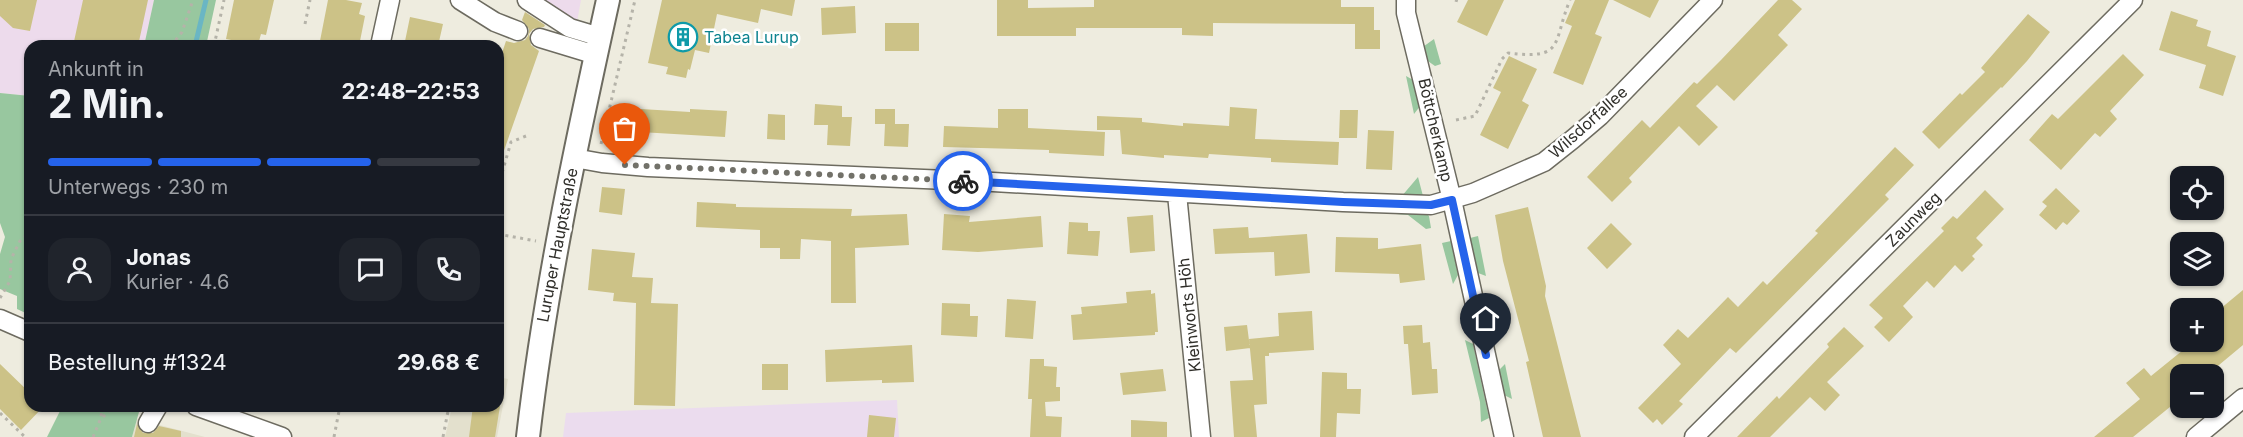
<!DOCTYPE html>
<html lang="de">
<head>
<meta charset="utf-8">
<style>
	body { margin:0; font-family:Inter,sans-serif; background:#20242c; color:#f1f3f6; height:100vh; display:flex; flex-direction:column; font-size:22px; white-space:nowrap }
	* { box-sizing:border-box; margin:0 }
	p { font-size:20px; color:#9ea1a6 }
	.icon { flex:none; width:33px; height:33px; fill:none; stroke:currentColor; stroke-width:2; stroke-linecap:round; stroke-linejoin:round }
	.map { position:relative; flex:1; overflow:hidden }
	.drawer { position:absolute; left:24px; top:40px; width:480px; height:372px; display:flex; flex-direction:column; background:#171b24; border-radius:18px; box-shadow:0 2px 4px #0004 }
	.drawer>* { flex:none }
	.controls { position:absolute; left:2170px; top:166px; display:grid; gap:12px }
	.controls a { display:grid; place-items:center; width:54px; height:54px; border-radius:12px; background:#171b24; box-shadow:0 2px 4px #0004; font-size:30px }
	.pin { position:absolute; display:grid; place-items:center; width:51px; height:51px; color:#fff; margin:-62px -26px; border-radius:50% 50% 50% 0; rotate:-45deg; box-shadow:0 0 6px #0007 }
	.pin .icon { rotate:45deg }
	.courier { position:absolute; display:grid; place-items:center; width:60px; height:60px; margin:-30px; border:4px solid #2563eb; border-radius:50%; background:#fff; color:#222; box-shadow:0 2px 8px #0007 }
	.headline em { font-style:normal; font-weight:700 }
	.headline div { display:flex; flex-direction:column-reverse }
	.headline { display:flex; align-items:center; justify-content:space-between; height:102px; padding:0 24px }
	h1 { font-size:39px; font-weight:700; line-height:45px }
	.bar { display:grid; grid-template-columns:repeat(4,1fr); gap:9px 6px; align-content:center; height:72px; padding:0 24px }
	.bar i { height:8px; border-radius:4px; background:#363941 }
	.bar .selected { background:#2563eb }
	.bar p { grid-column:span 4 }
	.line { display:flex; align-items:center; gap:15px; padding:0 24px; border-top:2px solid #363941 }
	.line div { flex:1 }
	.round { display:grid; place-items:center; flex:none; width:63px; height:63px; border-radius:18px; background:#20242c }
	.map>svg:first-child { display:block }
	.built { fill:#e3e0cd }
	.industrial { fill:#eddbec }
	.education { fill:#ebdcee }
	.green { fill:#98c79f }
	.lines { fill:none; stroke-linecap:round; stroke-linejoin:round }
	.stream { stroke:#6ab6c4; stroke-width:5 }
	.building { fill:#ccc287 }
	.minor-casing { stroke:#6d6b60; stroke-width:21 }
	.major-casing { stroke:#6d6b60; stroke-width:26 }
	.path { stroke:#b5b3a9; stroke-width:3; stroke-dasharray:3 4.5; stroke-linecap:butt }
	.minor { stroke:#fff; stroke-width:18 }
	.major { stroke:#fff; stroke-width:22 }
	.done { stroke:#727169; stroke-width:6; stroke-dasharray:0 10.8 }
	.route { stroke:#2563eb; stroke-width:8 }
	.labels { text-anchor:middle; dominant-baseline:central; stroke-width:5; stroke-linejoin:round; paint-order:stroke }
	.culture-label { font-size:16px; fill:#0d838f; stroke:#fff; text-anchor:start }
	.street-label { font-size:16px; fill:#302f2a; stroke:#fff }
</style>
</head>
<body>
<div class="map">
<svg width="2243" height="437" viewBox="0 0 2243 437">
	<rect width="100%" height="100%" fill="#eeecdf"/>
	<path class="built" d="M498 377 508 379 497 437H445L452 407 498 406Z
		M137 419 205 437H132Z"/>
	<path class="industrial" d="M0 0H154L144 46H30V96L0 93Z
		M518 0H581L574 38Z"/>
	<path class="education" d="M897 400 899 437H563L566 413Z"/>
	<path class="green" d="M154 0H216L206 46H144Z
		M1434 39 1441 64 1435 66 1422 57 1420 49Z
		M1406 76 1415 81 1421 105 1414 114Z
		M0 93 30 96V315L17 309V296L0 289V254L5 237 0 223Z
		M1418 177 1423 196 1401 197Z
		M1396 212 1426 213 1429 216 1431 228 1426 229 1408 215 1396 214Z
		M1478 236 1486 276 1478 273 1470 238Z
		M1451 241 1458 275 1453 284 1442 243Z
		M1465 340 1473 344 1489 418 1481 422 1480 402Z
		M1505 364 1512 399 1504 395 1499 370Z
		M62 407H137L139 412 132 437H47Z"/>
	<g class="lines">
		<path class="stream" d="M195 46 206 0"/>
	</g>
	<path class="building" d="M0 0H37L30 31 13 28 0 16Z
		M83 0H148L138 46H73Z
		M234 0H274L266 35 261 34 258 45 226 39Z
		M328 0H346L362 3 359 14 365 16 359 46H319Z
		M662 0H795L792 16 761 9 758 23 717 14 709 53 695 50 690 70 688 69 686 78 666 74 668 67 648 63Z
		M997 0H1028V8L1094 7V0H1341V7H1374V30H1380V49H1355V24L1213 23V36L1182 35V28H1076V36H997Z
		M1468 0H1504L1487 36 1457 22Z
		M1575 0H1609L1595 34 1602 37 1583 85 1553 73 1572 26 1565 23Z
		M1613 0H1659L1650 18Z
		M1778 0H1792L1802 9 1778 35 1788 45 1734 101 1717 85 1696 106 1718 127 1699 146 1679 126 1629 178 1632 182 1612 202 1587 177 1642 120 1650 128 1694 82 1697 84 1721 60Z
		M855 6 856 33 822 35 821 8Z
		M2171 11 2198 20 2196 26 2211 31 2207 46 2236 56 2223 96 2199 88 2206 65 2159 50Z
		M525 12 545 25 544 27 533 29 529 34 531 45 539 51 501 159 498 158V65L506 41 514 43 525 40 528 36 529 29 522 20Z
		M2028 14 2050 32 2027 61 2002 88 2001 87 1939 149 1922 132 1960 93 1962 95 1985 72 1981 68Z
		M410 17 443 24 438 46H404Z
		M885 23H919V51H885Z
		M2123 54 2144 75 2110 111 2117 119 2100 137 2095 133 2061 170 2029 140 2052 114 2058 119Z
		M1509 56 1537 69 1522 101 1529 105 1508 149 1480 135 1501 92 1493 88Z
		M815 104 842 106V117H852L850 146 827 145 828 125H814Z
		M1230 107 1257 109 1255 139 1339 142 1338 165 1271 162V158L1209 154 1208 158 1164 155V158L1122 154 1120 130H1097V116L1142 118V122L1183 126V123L1229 126Z
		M641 109 690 112V109L727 111 725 137 640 132Z
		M875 109H895V124H909L908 147 884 146 885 124H875Z
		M998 109H1028V128L1105 132 1104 156 1049 153V150L943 147 944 126 998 128Z
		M1340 110H1358L1357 138H1339Z
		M768 114 785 115V140L767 139Z
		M1368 130 1394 131 1392 170 1366 169Z
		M1895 147 1914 165 1885 195 1889 199 1736 353 1730 348 1679 401 1683 404 1662 425 1657 419 1653 423 1638 408 1681 364 1663 345 1678 329 1688 338 1728 297 1738 307 1763 281 1767 285 1818 233 1815 231Z
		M602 187 625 189 622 215 599 212Z
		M2056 188 2080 211 2067 225 2063 222 2056 230 2039 215 2047 206 2042 202Z
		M1985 190 2004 209 1976 238 1983 245 1972 256 1975 259 1962 272 1955 265 1934 288 1927 281 1903 306 1913 317 1889 342 1874 327 1883 318 1869 305 1944 231 1941 228 1953 216 1957 219Z
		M697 202 736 204V207L852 209 851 216 907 214 909 245 855 248 856 303H831V241L801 239 800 259H780V248H760V230L696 227Z
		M1528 207 1546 286 1545 296 1581 437H1543L1526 362 1529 361 1503 261 1495 215Z
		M944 214 970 216 969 222 1041 216 1043 247 978 252 942 250Z
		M1153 215 1155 251 1130 253 1127 217Z
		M1069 222 1088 223V231H1100L1098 256 1067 254Z
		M1611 223 1632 244 1607 269 1587 248Z
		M1248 227 1249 238 1307 234 1310 273 1275 276 1274 252 1215 254 1213 229Z
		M1336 237 1378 238V249L1421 244 1425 280 1400 283 1399 274 1335 272Z
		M592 249 635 253 632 277 653 278 651 303 678 304 675 406 634 405 636 303 613 301 614 293 588 290Z
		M1151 290V294L1155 293 1158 332H1155V335L1073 340 1071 315 1082 314 1081 307 1127 303 1126 292Z
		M2243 290V345L2207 375H2181V398L2133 437H2094L2140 399 2126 383 2144 368 2151 376 2193 342H2214V314Z
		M1007 299 1036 301 1033 339 1005 337Z
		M942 303 970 304V316H978L977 337 941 335Z
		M1312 311 1314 350 1269 353V356H1265L1267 404 1254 405 1257 437H1234L1230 381 1253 380 1249 339 1279 336 1278 313Z
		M1247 325 1250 348 1226 351 1224 327Z
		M1422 325 1423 343 1430 342 1432 369H1437L1438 393 1412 395 1408 344H1404L1403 326Z
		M1844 327 1864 346 1827 382 1840 395 1825 411 1810 397 1770 437H1737L1777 396 1779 399 1829 347 1827 344Z
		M912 345 914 382 882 383V380L826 382 825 350Z
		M1030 359H1044V366L1057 367 1056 387H1060V401L1045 402 1046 416 1062 417 1061 437H1030L1032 399H1028Z
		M0 364 30 393V406H44L21 430 0 409Z
		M762 364H788V390H762Z
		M1163 369 1166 391 1123 395 1120 373Z
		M1322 372 1347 373V389H1361L1360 414 1337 413 1336 437H1320Z
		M473 406H500L495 437H469Z
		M869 415 896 418 894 437H867Z
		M1131 420 1167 422V437H1131Z
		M137 424 143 433H153L159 426 181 431V437H134Z"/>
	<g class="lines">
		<g class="minor-casing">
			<path id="minor" d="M460 0 495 22 518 31
				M527 0 570 28 600 37
				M1406 0V13L1452 200 1504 437
				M540 38 596 55
				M380 46 390 0
				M574 158 602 163 648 167 993 182 1343 202 1431 205 1473 193 1544 162 1573 139 1600 116 1713 0
				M1177 194 1201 437
				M0 319 30 332
				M196 406 282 437
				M148 423 158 406
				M1694 437 2133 0
				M2196 437 2243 398"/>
		</g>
		<g class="major-casing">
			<path id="major" d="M528 437C545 289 576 145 608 0"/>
		</g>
		<path class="path" d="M1455 0 1462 2
			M305 24 310 0
			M171 46 182 32 193 0
			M214 46 224 0
			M1456 120 1475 116 1502 59 1508 53C1566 60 1552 43 1570 0
			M601 144 635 0
			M498 187 511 142 526 136
			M498 234 536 241
			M0 298 10 281 11 259 20 241 30 232
			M0 413 25 437
			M103 417 114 406
			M93 437 101 418 102 406
			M334 437 340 406
			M443 437 449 406"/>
		<use href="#minor" class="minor"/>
		<use href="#major" class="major"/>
	</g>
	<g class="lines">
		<path class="done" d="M625 165 963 181"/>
		<path class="route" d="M963 181 1343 202 1431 205 1452 200 1486 355"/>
	</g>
	<defs>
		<g id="building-ring" transform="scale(1.5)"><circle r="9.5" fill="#fff" stroke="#0f9aa8" stroke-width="1.5"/><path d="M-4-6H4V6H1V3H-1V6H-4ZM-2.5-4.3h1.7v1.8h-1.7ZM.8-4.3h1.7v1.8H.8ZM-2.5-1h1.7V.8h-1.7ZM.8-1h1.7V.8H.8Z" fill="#0f9aa8"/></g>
	</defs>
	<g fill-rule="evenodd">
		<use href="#building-ring" x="683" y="37"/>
	</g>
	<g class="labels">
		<g class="culture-label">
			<text x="704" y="37">Tabea Lurup</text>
		</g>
		<g class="street-label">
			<text transform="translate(1588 122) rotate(-42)">Wilsdorfallee</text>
			<text transform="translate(1436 130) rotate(77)">Böttcherkamp</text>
			<text transform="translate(1913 219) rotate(-45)">Zaunweg</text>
			<text transform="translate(557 245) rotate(-79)">Luruper Hauptstraße</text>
			<text transform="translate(1189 315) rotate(-96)">Kleinworts Höh</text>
		</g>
	</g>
</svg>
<div class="controls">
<a><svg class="icon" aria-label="locate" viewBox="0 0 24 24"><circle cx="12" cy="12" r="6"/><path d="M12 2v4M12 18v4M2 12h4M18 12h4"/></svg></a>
<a><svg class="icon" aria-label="layers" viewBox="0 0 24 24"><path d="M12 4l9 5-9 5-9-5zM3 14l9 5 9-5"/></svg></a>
<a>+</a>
<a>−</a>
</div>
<div class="pin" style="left:625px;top:165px;background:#ea580c"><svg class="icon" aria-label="bag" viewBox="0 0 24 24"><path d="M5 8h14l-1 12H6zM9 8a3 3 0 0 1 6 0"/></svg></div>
<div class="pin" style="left:1486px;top:355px;background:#1f2937"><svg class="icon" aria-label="home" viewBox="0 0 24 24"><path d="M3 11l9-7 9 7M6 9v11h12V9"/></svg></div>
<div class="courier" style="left:963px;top:181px"><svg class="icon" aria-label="bike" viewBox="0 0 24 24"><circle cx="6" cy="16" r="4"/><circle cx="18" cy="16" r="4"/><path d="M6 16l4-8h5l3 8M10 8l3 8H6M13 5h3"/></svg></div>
<section class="drawer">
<div class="headline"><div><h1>2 Min.</h1><p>Ankunft in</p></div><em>22:48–22:53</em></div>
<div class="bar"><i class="selected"></i><i class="selected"></i><i class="selected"></i><i></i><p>Unterwegs · 230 m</p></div>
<div class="line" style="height:108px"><a class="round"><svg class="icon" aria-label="person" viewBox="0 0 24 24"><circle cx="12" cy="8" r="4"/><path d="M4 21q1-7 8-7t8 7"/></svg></a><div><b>Jonas</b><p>Kurier · 4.6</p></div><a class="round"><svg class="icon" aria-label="chat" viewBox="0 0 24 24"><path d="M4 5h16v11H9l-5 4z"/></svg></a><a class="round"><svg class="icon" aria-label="phone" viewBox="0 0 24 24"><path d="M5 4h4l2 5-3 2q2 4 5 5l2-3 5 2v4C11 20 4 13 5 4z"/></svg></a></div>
<div class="line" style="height:78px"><div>Bestellung #1324</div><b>29.68 €</b></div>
</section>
</div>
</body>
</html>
